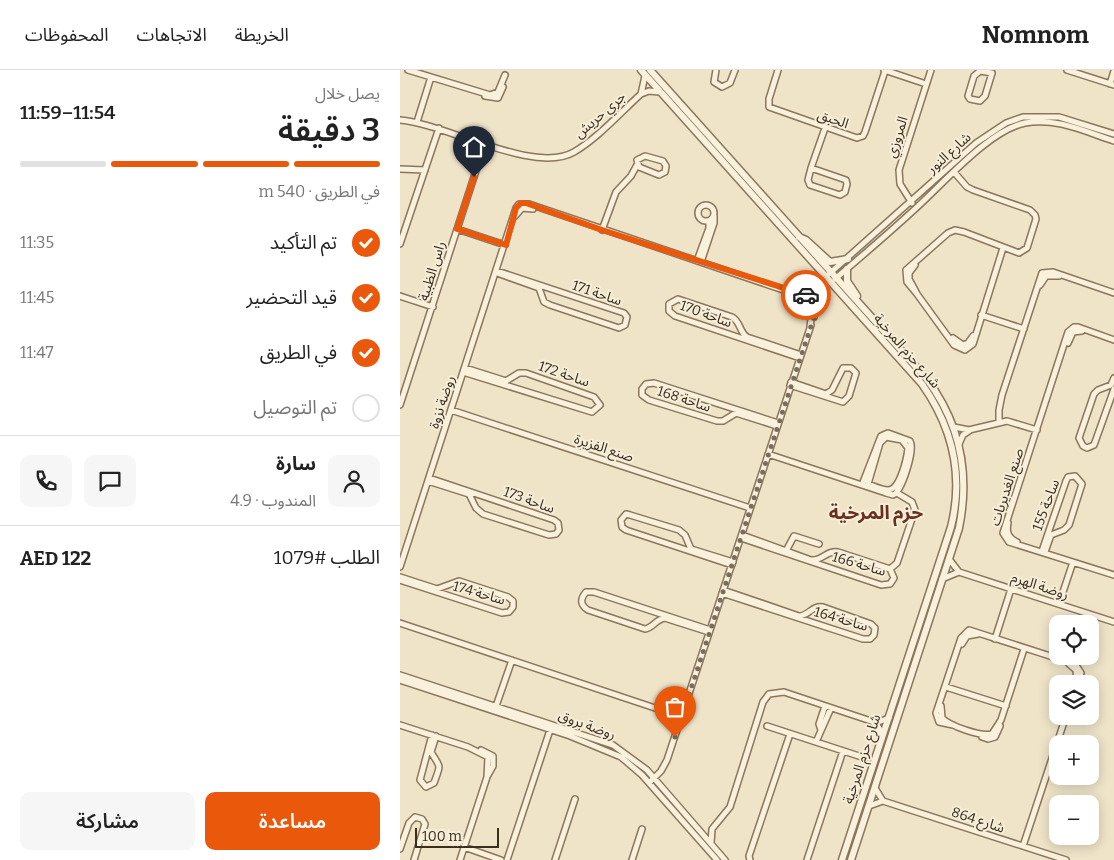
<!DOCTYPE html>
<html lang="ar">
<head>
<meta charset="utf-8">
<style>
	body { margin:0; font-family:Bitter,"Noto Sans Arabic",serif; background:#f6f6f6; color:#222; direction:rtl; height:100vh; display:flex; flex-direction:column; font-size:19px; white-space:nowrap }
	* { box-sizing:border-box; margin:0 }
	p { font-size:16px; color:#767676 }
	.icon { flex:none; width:28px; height:28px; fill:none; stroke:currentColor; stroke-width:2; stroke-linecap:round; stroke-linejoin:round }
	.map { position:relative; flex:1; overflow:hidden; direction:ltr }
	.sheet { display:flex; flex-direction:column; background:#fff; width:400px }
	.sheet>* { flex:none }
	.controls { position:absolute; left:649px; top:545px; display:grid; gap:10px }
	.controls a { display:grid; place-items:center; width:50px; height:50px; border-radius:10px; background:#fff; box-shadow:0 2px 12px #0003; font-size:25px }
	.scale { position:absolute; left:15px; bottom:12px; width:84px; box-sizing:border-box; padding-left:5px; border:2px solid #3b2e20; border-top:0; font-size:14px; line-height:18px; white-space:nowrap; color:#3b2e20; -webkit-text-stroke:4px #f6eed8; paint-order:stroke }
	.pin { position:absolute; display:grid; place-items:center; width:42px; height:42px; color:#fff; margin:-51px -21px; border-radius:50% 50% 50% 0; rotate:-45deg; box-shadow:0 0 5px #0007 }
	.pin .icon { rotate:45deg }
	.courier { position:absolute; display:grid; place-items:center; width:50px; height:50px; margin:-25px; border:4px solid #ea580c; border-radius:50%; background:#fff; color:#222; box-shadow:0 1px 6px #0007 }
	.summary em { font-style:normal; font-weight:600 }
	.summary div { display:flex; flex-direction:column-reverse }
	.summary { display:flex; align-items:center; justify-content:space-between; height:85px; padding:0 20px }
	h1 { font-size:32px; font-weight:600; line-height:38px }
	.bar { display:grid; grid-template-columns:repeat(4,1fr); gap:8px 5px; align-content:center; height:60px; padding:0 20px }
	.bar i { height:6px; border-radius:4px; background:#e0e0e0 }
	.bar .current { background:#ea580c }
	.bar p { grid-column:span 4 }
	.line { display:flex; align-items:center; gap:12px; padding:0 20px; border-top:1px solid #e0e0e0 }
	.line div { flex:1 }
	.round { display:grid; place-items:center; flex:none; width:52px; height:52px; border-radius:10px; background:#f6f6f6 }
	ol { padding:0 20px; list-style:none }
	li { display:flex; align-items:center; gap:15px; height:55px }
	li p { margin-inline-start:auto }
	li .icon { padding:5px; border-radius:50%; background:#ea580c; color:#fff; stroke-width:4 }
	li:last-child { color:#767676 }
	li i { width:28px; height:28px; border:2px solid #e0e0e0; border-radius:50% }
	.button { display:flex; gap:10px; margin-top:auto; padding:10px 20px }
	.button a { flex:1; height:58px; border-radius:10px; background:#ea580c; color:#fff; font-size:20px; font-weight:600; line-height:58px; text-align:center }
	.button a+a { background:#f6f6f6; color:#222 }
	header { display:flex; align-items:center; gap:30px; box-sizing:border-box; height:70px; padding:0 25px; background:#fff; border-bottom:1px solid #e0e0e0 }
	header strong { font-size:24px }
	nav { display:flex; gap:28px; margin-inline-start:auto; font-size:18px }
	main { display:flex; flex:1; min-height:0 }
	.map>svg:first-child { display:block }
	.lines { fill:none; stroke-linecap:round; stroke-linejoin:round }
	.minor-casing { stroke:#8b765d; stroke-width:8 }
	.tertiary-casing { stroke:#8b765d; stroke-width:9 }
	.minor { stroke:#f9f1dc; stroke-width:5 }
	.tertiary { stroke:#f9f1dc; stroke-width:6 }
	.done { stroke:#7a6e5b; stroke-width:5; stroke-dasharray:0 9 }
	.route { stroke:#ea580c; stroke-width:6 }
	.labels { text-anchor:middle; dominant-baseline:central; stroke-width:4; stroke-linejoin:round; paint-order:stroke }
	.street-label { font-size:14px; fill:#3b2e20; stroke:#f6eed8 }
	.district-label { font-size:19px; font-weight:bold; fill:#683020; stroke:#f6eed8 }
</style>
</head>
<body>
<header>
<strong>Nomnom</strong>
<nav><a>الخريطة</a><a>الاتجاهات</a><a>المحفوظات</a></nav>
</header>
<main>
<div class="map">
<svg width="714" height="790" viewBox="0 0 714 790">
	<rect width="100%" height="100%" fill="#efe4c8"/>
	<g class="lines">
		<g class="minor-casing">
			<path id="minor" d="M8 0 90 25 98 22 105 5
				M316 0 314 12 322 17 330 13 335 0
				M378 0 369 29V37L457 68 463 66 465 62 485 1
				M484 0 526 14
				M667 0 714 15
				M580 1 592 3 585 26 580 31 570 29 568 26 574 6Z
				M710 14 714 1
				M241 24 245 6
				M85 26 98 28 103 17
				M0 50C47 54 134 105 174 82 198 68 220 43 241 24L249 21 259 22
				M17 52 31 7
				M245 86 263 91 266 96 265 102 259 105 239 97 237 90Z
				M411 98 446 110 447 114 445 122 440 125 410 115 408 110Z
				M411 98 425 58
				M0 99 25 100
				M512 133 500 114 499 100 531 0
				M298 143a8 8 0 1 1 16 0a8 8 0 1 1-16 0Z
				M115 146 122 138 133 139
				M57 159 105 175
				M202 160 216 122 231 106 237 95
				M0 174 39 58
				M297 191 309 158V151
				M301 192 314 153V146
				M515 195 509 203V209L517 224 554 275 565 280 573 274 603 178
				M97 203 139 218 144 232 150 235 219 258 225 255 227 247 224 243 97 201
				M429 204 576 73 606 53 623 47H659L714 64
				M435 209C462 186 489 163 515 139 543 114 589 60 625 53 656 47 686 62 714 71
				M640 215 646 206H659
				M517 224 507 212 506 200 548 163 555 160 564 162 619 183 627 178 636 149 635 145 630 140 573 120 567 117 554 102
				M407 225 414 228 417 232 414 247
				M0 226 33 237
				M581 245 624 259
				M553 268 563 275 568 273 573 266
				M714 270 678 257H674L668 262 603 463 609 472 714 505
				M668 273 673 262 682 261
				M400 288 275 246 269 241V234L278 229 332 247C341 252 339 262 347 267L401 285
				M63 302 192 342 200 335 194 327 126 303H119L106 311 65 298
				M714 308 711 315 698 320 694 324 679 368 683 376 687 378 694 375 714 319
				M390 315 443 332 449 326 456 303 451 298H443L432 320 426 324 391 312
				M0 335 85 73
				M51 340 350 438
				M599 352V340L602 325 642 203 653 202 714 223
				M377 356 336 343 323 351H317L249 330 242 325V319L246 314 254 313 378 353
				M554 357 569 360 607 351 637 360
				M486 367 502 370 508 378C507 388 500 420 488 420 481 420 474 416 468 414L480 373Z
				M559 374 563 365 569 361
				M368 384 486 423 493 425C502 422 515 379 510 371L488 363 481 366 462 415
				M28 411 69 424 76 438 83 444 149 465 156 464 159 460 158 453 154 450 29 408
				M608 453C606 462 608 468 617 472
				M341 468 481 515 490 514 494 508 490 499 438 482C427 480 422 491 411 490L342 465
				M386 481 394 466 419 474
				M642 481 666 411 668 407 675 406 682 414 669 455 664 460 651 465 645 482
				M549 489 559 502 714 552
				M332 495 226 460 222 457 221 450 226 444 230 445 279 460 285 465 291 479 333 492
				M0 497 116 138 119 134H129L407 228 413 236 410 256
				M490 499 497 493 515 440 512 432 497 423
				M0 507 37 519 59 511 108 527 113 531V537L109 542 102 543 0 510
				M542 509 559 502
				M322 523 463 569H470L474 565 475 558 471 554 423 537C412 535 409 546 399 546L323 520
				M659 534 673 492
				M0 553 282 647
				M309 562 265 548C256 549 253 558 245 559L188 540C180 535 180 529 186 522H194L310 560
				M595 569 611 519
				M562 574 567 566 578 564
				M669 594 676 600 677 612
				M0 605 213 675 247 700 325 790
				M0 610 170 666 221 687 242 705 317 790
				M546 617 606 636
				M541 636 542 648C550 656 581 667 592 664L601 650 624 579
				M95 639 112 590
				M472 651 479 658 482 666
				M0 655 68 677 88 687 87 707 60 790
				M553 655 539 652 536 643 561 568 569 560 675 594 681 603 677 614
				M367 656 465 688
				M421 660 419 654 425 636
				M32 665 20 710 26 717 34 713C41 693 41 699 31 682L36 666
				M582 667 588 669 595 667 600 656
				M416 672 431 638
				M81 680 93 686V696L88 705
				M249 713 261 701 267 690 411 255
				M475 718 483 731
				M469 736 483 731 666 790
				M311 773 312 759 330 737 363 632 369 624 384 622 471 651H481L489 648
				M623 776 666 646
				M64 777 101 790
				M0 779 9 753 15 747 22 749 25 754 14 790
				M107 790 151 657
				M155 790 175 729
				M232 790 242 759
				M350 790 349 786 390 664
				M407 790 443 681"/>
		</g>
		<g class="tertiary-casing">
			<path id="tertiary" d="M241 0 522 314C553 358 564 405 551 457L442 790
				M250 0 526 308C560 353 570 404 559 458L451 790
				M399 167 406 170 430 192 448 189
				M447 199V211L457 226"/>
		</g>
		<use href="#minor" class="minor"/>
		<use href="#tertiary" class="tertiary"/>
	</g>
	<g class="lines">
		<path class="done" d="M275 667 417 238 416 230 406 225"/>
		<path class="route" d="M74 107 57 159 106 175 116 138 121 133H126L202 160 406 225"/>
	</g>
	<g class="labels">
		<g class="street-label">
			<text transform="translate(200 45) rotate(-41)">جري حريش</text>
			<text transform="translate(433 49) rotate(19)">الحبق</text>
			<text transform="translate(497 67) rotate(-72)">المروزي</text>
			<text transform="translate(549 83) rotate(-42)">شارع النور</text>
			<text transform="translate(32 201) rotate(-73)">راس الظبية</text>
			<text transform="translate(197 223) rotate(19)">ساحة 171</text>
			<text transform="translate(306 244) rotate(20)">ساحة 170</text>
			<text transform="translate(507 281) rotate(49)">شارع حزم المرخية</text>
			<text transform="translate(164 304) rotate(19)">ساحة 172</text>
			<text transform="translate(284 329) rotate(18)">ساحة 168</text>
			<text transform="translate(42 332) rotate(-72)">روضة نزوة</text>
			<text transform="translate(204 378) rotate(18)">صنع الفزيرة</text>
			<text transform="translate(607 417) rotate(-72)">صنع الغديريات</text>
			<text transform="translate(129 430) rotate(20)">ساحة 173</text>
			<text transform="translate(646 435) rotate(-70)">ساحة 155</text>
			<text transform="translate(459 494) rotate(16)">ساحة 166</text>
			<text transform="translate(640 516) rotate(18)">روضة الهرم</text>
			<text transform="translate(79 523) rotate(16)">ساحة 174</text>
			<text transform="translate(441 549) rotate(16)">ساحة 164</text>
			<text transform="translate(187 655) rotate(20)">روضة بروق</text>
			<text transform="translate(462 689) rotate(-72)">شارع حزم المرخية</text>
			<text transform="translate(578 750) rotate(18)">شارع 864</text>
		</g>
		<g class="district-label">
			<text x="476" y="442">حزم المرخية</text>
		</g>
	</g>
</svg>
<div class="controls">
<a><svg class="icon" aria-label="locate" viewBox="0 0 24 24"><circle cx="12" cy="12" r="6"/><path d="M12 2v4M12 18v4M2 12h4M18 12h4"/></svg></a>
<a><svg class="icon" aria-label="layers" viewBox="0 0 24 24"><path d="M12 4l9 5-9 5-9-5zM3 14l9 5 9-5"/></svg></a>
<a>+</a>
<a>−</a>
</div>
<div class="scale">100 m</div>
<div class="pin" style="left:275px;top:667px;background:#ea580c"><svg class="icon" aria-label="bag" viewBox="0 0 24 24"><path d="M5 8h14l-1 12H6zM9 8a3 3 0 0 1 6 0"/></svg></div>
<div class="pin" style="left:74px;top:107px;background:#1f2937"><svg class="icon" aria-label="home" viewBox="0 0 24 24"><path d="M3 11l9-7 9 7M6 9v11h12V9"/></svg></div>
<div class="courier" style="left:406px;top:225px"><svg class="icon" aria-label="car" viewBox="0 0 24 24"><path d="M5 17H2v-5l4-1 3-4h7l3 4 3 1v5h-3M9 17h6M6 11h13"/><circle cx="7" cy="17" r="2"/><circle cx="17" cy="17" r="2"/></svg></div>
</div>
<section class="sheet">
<div class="summary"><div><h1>3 دقيقة</h1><p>يصل خلال</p></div><em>11:54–11:59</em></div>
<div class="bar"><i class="current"></i><i class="current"></i><i class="current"></i><i></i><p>في الطريق · 540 m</p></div>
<ol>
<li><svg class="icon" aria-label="check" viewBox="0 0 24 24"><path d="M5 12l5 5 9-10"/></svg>تم التأكيد<p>11:35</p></li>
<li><svg class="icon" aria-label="check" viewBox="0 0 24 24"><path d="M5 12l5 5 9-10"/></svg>قيد التحضير<p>11:45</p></li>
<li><svg class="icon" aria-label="check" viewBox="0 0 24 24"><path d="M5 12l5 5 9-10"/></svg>في الطريق<p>11:47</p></li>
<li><i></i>تم التوصيل</li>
</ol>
<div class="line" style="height:90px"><a class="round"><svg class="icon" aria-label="person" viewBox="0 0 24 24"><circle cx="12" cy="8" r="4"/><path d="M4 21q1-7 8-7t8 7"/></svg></a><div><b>سارة</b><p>المندوب · 4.9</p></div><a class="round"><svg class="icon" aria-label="chat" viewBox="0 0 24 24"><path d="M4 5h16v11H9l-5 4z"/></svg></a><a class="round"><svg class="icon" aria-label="phone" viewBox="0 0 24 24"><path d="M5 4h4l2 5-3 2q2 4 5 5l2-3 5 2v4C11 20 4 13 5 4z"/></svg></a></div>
<div class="line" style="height:65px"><div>الطلب #1079</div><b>AED 122</b></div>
<div class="button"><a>مساعدة</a><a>مشاركة</a></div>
</section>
</main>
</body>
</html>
